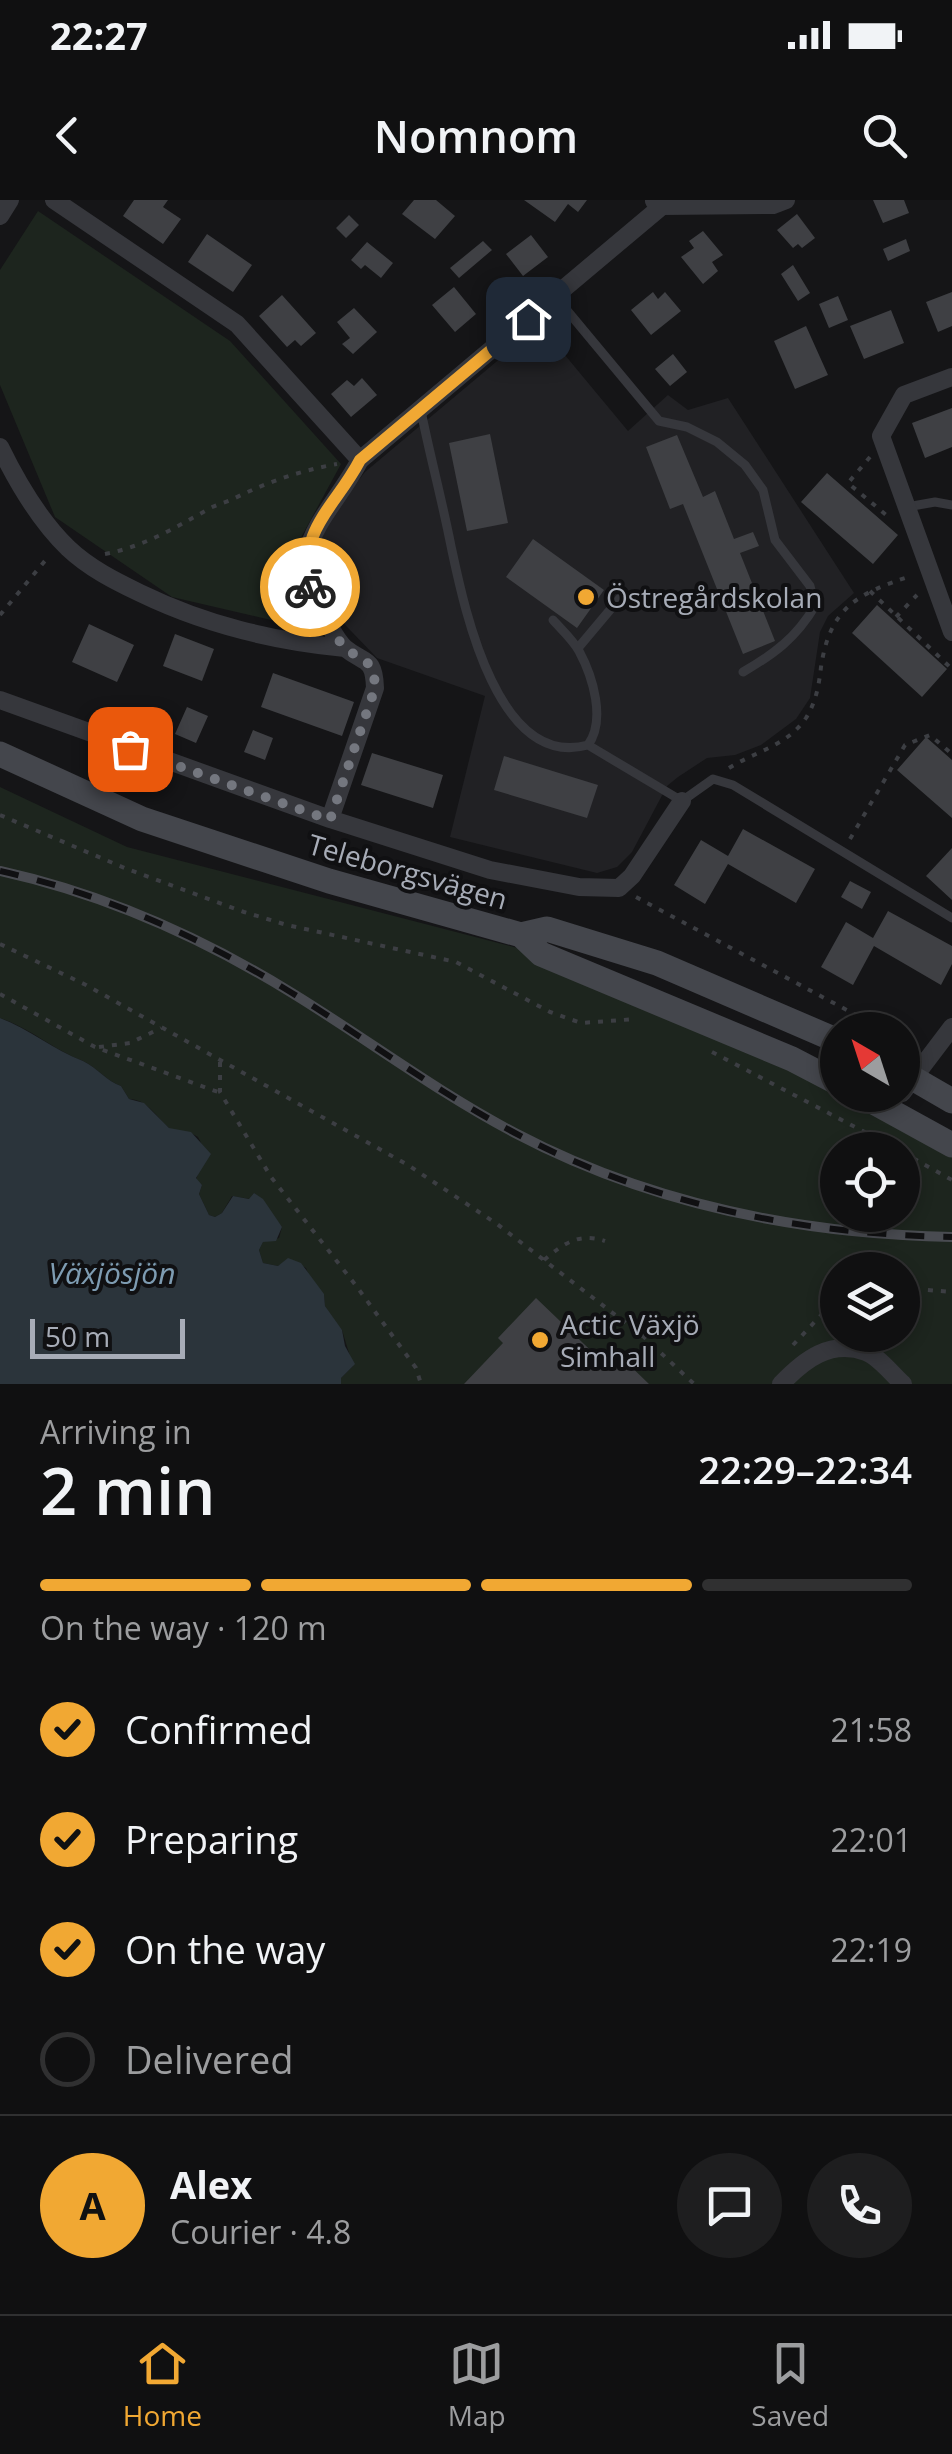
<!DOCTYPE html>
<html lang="en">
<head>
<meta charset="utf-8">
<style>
	body { margin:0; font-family:"Open Sans",sans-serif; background:#1e1e1f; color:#f1f3f6; height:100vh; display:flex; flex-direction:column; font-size:38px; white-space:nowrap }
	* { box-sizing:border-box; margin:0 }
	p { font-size:32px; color:#9c9d9f }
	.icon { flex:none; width:55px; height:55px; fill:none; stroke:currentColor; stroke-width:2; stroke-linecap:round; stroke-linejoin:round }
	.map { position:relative; height:1184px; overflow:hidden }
	.side { display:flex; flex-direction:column; background:#101011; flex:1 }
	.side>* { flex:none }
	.needle { width:65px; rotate:321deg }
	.controls { position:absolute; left:820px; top:812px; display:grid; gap:20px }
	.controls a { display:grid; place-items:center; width:100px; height:100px; border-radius:50%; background:#101011; box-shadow:0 5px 15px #0003,0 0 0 2px #303031; font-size:50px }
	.scale { position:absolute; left:30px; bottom:25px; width:155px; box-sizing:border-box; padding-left:10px; border:5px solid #a7acb7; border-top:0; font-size:28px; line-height:35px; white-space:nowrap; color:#a7acb7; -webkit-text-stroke:8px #101012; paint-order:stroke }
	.pin { position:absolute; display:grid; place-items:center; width:85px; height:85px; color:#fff; margin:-42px; border-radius:20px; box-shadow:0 5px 15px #0006 }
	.courier { position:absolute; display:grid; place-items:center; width:100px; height:100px; margin:-50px; border:8px solid #f1a833; border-radius:50%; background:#fff; color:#222; box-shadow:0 2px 12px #0007 }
	.headline em { font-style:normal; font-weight:600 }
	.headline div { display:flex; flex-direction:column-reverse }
	.headline { display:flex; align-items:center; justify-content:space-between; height:170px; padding:0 40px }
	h1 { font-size:65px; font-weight:600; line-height:75px }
	.bar { display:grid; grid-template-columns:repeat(4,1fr); gap:15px 10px; align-content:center; height:120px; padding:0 40px }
	.bar i { height:12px; border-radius:8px; background:#303031 }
	.bar .selected { background:#f1a833 }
	.bar p { grid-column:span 4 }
	.line { display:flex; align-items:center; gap:25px; padding:0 40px; border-top:2px solid #303031 }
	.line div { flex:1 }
	.round { display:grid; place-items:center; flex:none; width:105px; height:105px; border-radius:52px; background:#1e1e1f }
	ol { padding:0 40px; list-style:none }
	li { display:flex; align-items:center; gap:30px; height:110px }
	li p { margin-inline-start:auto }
	li .icon { padding:10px; border-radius:50%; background:#f1a833; color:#111; stroke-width:4 }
	li:last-child { color:#9c9d9f }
	li i { width:55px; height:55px; border:5px solid #303031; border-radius:50% }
	.status { display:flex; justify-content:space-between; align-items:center; height:70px; padding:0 50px; background:#101011; direction:ltr }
	.status svg { height:28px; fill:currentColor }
	header { display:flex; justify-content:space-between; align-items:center; height:130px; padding:0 40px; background:#101011; font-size:45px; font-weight:600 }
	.dock { display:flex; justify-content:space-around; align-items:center; height:140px; border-top:2px solid #303031; background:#101011; font-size:28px; color:#9c9d9f }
	.dock a { display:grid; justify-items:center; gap:5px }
	.dock .selected { color:#f1a833 }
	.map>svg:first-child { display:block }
	.built { fill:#212124 }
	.green { fill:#1d251e; fill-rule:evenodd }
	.water { fill:#2b343b }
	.building { fill:#3f4044 }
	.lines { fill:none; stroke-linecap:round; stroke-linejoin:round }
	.path { stroke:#3c3e43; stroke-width:4; stroke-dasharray:5 8; stroke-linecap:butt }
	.lane { stroke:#36373c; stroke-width:9 }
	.street { stroke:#36373c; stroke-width:18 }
	.secondary { stroke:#44464c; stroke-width:25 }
	.rail-casing { stroke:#494b51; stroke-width:10 }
	.rail { stroke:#101012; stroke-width:6; stroke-dasharray:19; stroke-linecap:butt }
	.done { stroke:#74777f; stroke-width:10; stroke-dasharray:0 18 }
	.route { stroke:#f1a833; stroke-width:12 }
	.poi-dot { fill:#f1a833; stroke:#101012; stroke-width:4 }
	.labels { text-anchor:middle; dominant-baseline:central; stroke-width:8; stroke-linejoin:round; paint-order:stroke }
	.poi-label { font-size:28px; fill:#a7acb7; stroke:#101012; text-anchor:start }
	.street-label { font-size:28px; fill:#a7acb7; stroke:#101012 }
	.water-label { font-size:30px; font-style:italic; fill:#7e9cb2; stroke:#101012 }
</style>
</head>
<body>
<div class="status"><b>22:27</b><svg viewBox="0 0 49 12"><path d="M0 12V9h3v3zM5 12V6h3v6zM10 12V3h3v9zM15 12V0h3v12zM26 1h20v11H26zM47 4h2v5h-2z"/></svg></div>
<header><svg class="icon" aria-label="back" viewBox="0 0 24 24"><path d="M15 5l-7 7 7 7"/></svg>Nomnom<svg class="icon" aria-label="search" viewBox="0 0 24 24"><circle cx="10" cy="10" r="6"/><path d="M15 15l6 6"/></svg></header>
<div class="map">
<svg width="952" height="1184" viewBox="0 0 952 1184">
	<rect width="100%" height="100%" fill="#151517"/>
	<path class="built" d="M540 125 628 231 668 195 688 210 728 198 854 393 828 416 820 432 810 498 796 519 761 545 735 555 707 558 678 577 667 586 632 652 617 667 597 673 450 637 485 496 377 458 326 405 316 363 322 328 365 272Z"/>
	<path class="green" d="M38 11 230 141 341 264 292 354 327 433 172 397 55 317 0 185V70Z
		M0 587 127 647 541 754 792 859 838 895H861L952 945V1184H341V1178L353 1166 342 1130 337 1126 325 1106 324 1095 310 1079 306 1068 294 1061 278 1066 263 1063 259 1050 263 1042 279 1038 282 1027 254 993 250 999 232 996 222 1013 215 1017 209 1015 199 994 202 985 196 981C199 965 208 953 198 937 188 930 174 934 167 926 156 916 146 899 129 899L121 886C106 881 98 868 83 861 54 850 30 828 0 818ZM838 950H902V1015H838ZM838 1070H902V1135H838Z"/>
	<path class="water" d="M0 818C29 829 54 850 83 861 98 868 106 881 121 886L129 899 144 903 169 928 191 932 211 954 196 978 202 985 199 994 209 1015 215 1017 222 1013 233 996 249 999 254 993 263 999 282 1027 276 1041 263 1042 259 1050 263 1063 278 1066 288 1058 301 1063 324 1094 325 1106 342 1130 345 1146 355 1164 341 1178V1184H0Z"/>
	<path class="building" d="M134 0H168L163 7 181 19 163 44 123 16Z
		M414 0H436L455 16 435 39 402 14Z
		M524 0H587L578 12 568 4 555 22Z
		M873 0H904L909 13 883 23Z
		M797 14 815 38 802 48 798 44 793 48 777 30Z
		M349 15 359 25 346 38 336 28Z
		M703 31 723 55 712 62 718 71 703 84 681 57 694 48 689 41Z
		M207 34 252 65 233 92 188 62Z
		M531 35 548 57 523 76 506 54Z
		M906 39 910 51 888 61 883 49Z
		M483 41 492 50 459 78 450 68Z
		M367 42 393 63 381 78 365 65 361 69 351 60Z
		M793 65 810 93 798 101 781 74Z
		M454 87 476 114 455 132 432 105Z
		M653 92 658 99 665 92 681 111 651 135 631 110Z
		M952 92V126L938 132 926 102Z
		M282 95 316 133 301 146 295 140 287 147 259 116Z
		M838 96 848 120 829 128 819 104Z
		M354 108 377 132 353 154 342 144 350 138 337 122Z
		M891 110 904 143 864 159 850 126Z
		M806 126 828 175 795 189 774 141Z
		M673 154 687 172 670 186 655 169Z
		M362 178 377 195 351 217 331 194 347 180 354 186Z
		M952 208V247L925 258 912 223Z
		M490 234 508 323 467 331 449 243Z
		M677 235 703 297 715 291 734 339 753 332 759 346 740 353 775 441 743 454 683 304 670 309 646 247Z
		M827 273 898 335 873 364 801 302Z
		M533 339 604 390 577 428 506 377Z
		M877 405 947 469 922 497 852 433Z
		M89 424 134 445 117 482 72 462Z
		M175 434 214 449 202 481 163 466Z
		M273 473 354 502 342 536 261 507Z
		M187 507 208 516 196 543 175 534Z
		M253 530 273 538 265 560 244 552Z
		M926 537 952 560V618L897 570Z
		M372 553 443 575 433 608 361 585Z
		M504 556 598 585 587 618 494 590Z
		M743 629 815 669 796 703 728 664 705 704 674 685 701 640 728 656Z
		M952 648V700L926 676Z
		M850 681 871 692 862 709 841 697Z
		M888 711 952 746V764L941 785 874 746 853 785 821 767 846 722 873 738Z
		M536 1098 608 1167 619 1155 649 1184H464L503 1143 498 1138Z"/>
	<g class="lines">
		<path class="path" d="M870 257 848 283 891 319
			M105 354C142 347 173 329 205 311 214 305 224 303 233 299 267 282 299 271 337 264
			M870 391 952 469
			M0 415 49 356
			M896 417 917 395
			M729 568C756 551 787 546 806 518 816 502 819 485 821 467 830 408 856 394 911 376
			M0 615 127 669 244 712 287 725 456 762 550 812 581 823 636 819
			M850 639 905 545 930 535 952 554
			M636 697 884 830
			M0 744 86 785 408 965 497 1024 644 1137 694 1184
			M0 794 95 847 218 892
			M902 840 913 846
			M99 847 130 843 161 828
			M712 852 899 950
			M220 862V892L271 977 357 1087 416 1168 421 1184
			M902 952 952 980
			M544 1060C563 1044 579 1032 605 1041
			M902 1088 952 1092
			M793 1145 838 1097"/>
		<path class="lane" d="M555 96 659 221 687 227 717 242 745 265 763 290 775 340 810 386 815 406C796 438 774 454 743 472
			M421 211C430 256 442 300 451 346 464 407 497 570 588 545L682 601 713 579 733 585 952 718
			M907 307 935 302 952 305
			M553 420C562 430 573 440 579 451 593 477 606 520 588 545
			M578 448 620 398"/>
		<path class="street" d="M54 0 237 124 360 260C328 320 277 350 327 422 332 430 338 442 345 448 364 464 374 456 375 488L330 619
			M654 1 662 6 773 5 786 0
			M0 16 10 0
			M952 177 904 195 881 236 952 432
			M0 247C18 284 39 320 68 348 89 368 115 381 140 393 206 425 272 441 345 448
			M360 260 662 6
			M0 500 330 619 490 670 579 687 619 688 632 676 682 601
			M902 893 952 827
			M781 1184C804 1160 830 1139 866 1152 879 1157 892 1174 903 1184"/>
		<path class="secondary" d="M0 554 142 619 329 681 521 735 547 729 657 763 838 841
			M521 735 541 754 792 859 838 883
			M902 872 952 901
			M861 895 952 945"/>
		<g class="rail-casing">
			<path id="rail" d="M0 671C104 694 201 737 292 793 367 839 437 892 515 933 652 1005 799 1034 952 1037"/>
		</g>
		<use href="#rail" class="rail"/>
	</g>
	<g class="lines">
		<path class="done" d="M130 549 330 620 375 488C374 455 361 464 343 445 328 429 317 408 310 387"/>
		<path class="route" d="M310 387C298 328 335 308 360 260L528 119"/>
	</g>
	<g class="poi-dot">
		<circle cx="586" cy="397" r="10"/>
		<circle cx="540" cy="1140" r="10"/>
	</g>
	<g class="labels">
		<g class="poi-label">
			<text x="606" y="397">Östregårdskolan</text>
			<text x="560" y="1124">Actic Växjö<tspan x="560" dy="32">Simhall</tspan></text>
		</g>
		<g class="street-label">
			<text transform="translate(408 671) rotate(16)">Teleborgsvägen</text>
		</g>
		<g class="water-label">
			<text x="112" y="1072">Växjösjön</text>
		</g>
	</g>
</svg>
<div class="controls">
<a><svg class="needle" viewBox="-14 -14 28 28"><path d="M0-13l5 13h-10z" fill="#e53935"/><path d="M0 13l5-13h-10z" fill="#9c9d9f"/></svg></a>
<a><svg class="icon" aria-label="locate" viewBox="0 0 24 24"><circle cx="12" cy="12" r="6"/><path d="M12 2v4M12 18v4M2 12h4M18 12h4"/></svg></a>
<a><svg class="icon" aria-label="layers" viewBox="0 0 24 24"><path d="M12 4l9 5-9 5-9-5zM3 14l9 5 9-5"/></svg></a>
</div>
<div class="scale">50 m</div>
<div class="pin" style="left:130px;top:549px;background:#ea580c"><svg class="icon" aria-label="bag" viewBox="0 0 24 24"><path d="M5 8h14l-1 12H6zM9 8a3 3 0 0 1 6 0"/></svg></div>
<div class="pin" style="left:528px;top:119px;background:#1f2937"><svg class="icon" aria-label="home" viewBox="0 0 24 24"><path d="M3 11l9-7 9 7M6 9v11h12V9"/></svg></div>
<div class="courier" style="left:310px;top:387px"><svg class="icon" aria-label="bike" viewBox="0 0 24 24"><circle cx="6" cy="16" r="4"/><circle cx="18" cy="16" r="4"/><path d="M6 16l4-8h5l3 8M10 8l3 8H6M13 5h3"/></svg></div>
</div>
<section class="side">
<div class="headline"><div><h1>2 min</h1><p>Arriving in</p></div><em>22:29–22:34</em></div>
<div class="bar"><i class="selected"></i><i class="selected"></i><i class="selected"></i><i></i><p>On the way · 120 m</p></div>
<ol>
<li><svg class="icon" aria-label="check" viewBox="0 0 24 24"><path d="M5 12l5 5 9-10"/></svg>Confirmed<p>21:58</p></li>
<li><svg class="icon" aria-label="check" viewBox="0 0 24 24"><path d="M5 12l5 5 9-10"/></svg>Preparing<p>22:01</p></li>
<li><svg class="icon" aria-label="check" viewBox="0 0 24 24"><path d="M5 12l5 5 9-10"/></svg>On the way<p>22:19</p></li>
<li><i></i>Delivered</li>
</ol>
<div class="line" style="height:180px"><b class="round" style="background:#f1a833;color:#111">A</b><div><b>Alex</b><p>Courier · 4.8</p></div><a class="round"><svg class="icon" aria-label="chat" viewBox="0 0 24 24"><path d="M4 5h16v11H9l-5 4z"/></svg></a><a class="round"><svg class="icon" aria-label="phone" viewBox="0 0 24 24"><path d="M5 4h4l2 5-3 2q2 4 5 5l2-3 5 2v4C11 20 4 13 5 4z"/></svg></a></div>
</section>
<nav class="dock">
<a class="selected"><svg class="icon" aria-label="home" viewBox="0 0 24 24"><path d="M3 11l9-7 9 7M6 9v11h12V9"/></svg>Home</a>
<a><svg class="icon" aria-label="map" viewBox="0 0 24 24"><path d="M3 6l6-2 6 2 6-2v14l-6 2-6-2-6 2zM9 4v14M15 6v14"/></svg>Map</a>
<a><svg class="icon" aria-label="saved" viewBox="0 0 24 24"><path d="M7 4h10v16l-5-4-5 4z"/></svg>Saved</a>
</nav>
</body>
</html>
